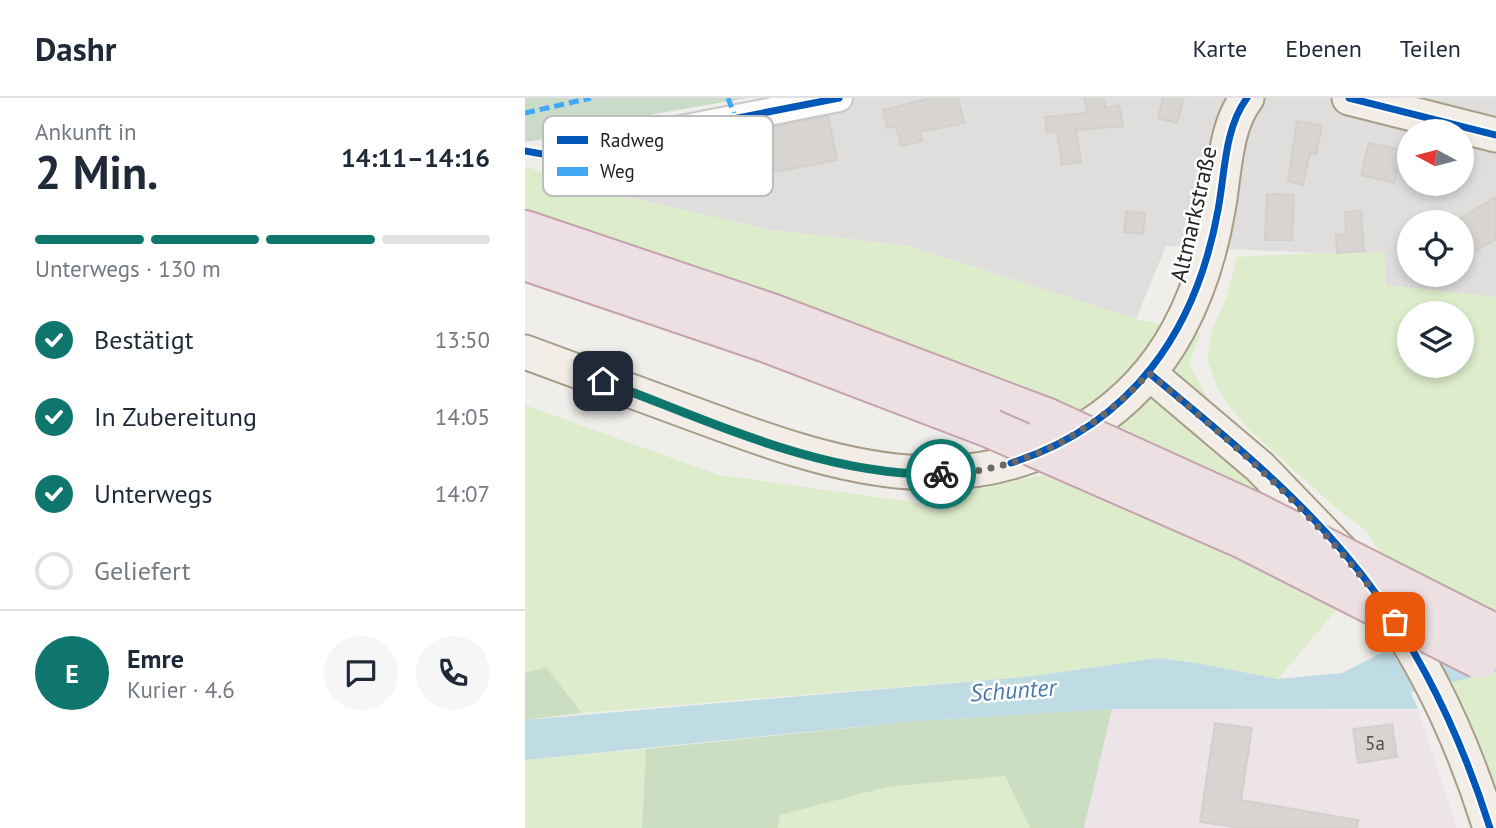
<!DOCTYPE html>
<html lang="de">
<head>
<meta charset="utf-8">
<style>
	body { margin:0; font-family:"PT Sans",sans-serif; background:#f6f6f7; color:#1f2937; height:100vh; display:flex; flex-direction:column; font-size:26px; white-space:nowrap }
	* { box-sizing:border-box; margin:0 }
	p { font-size:23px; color:#747a83 }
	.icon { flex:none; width:38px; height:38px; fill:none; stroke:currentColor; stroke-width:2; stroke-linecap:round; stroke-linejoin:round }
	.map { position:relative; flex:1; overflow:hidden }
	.panel { display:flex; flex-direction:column; background:#fff; width:525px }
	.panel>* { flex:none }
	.needle { width:46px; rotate:277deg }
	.controls { position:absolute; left:872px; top:21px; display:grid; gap:14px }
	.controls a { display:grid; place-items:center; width:77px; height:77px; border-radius:50%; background:#fff; box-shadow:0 4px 10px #0003; font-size:35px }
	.pin { position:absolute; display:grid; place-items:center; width:60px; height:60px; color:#fff; margin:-30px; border-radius:14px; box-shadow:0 4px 10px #0006 }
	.courier { position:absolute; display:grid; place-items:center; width:70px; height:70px; margin:-35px; border:5px solid #0f766e; border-radius:50%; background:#fff; color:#222; box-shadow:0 2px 9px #0007 }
	.head em { font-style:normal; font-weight:700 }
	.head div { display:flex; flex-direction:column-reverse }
	.head { display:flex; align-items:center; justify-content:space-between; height:119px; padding:0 35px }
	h1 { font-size:46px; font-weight:700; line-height:52px }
	.bar { display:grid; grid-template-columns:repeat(4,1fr); gap:10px 7px; align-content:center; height:84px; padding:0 35px }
	.bar i { height:9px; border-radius:5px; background:#e0e1e3 }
	.bar .selected { background:#0f766e }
	.bar p { grid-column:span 4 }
	.line { display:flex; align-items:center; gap:18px; padding:0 35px; border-top:2px solid #e0e1e3 }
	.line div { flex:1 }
	.round { display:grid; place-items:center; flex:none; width:74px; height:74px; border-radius:37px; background:#f6f6f7 }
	ol { padding:0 35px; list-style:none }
	li { display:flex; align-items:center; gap:21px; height:77px }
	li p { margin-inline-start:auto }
	li .icon { padding:7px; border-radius:50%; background:#0f766e; color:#fff; stroke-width:4 }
	li:last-child { color:#747a83 }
	li i { width:38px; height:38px; border:4px solid #e0e1e3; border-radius:50% }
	header { display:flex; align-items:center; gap:42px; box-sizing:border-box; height:98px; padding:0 35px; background:#fff; border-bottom:2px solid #e0e1e3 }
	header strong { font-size:33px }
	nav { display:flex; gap:38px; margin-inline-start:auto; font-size:24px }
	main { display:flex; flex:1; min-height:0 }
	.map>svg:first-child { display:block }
	.residential { fill:#dfdedc; fill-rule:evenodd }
	.industrial { fill:#ede4e9 }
	.grass { fill:#ddeccb; fill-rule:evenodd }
	.forest { fill:#cbdec1 }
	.cemetery { fill:#cadbca }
	.water { fill:#bfdbe3 }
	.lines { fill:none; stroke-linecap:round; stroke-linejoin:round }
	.river { stroke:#bfdbe3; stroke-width:33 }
	.building { fill:#d7d4d2; stroke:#d3d0cc; stroke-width:2 }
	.minor-casing { stroke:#c9c8c7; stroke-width:30 }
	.major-casing { stroke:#a79c86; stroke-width:37 }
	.highway-casing { stroke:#c5a2ac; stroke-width:42 }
	.minor { stroke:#fdfcfc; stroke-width:26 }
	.major { stroke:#f3ede7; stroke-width:33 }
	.highway { stroke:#ece0e2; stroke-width:38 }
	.highway-bridge-casing { stroke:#c5a2ac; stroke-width:42; stroke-linecap:butt }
	.highway-bridge { stroke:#ece0e2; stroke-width:38 }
	.quiet { stroke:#3fa9f5; stroke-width:5; stroke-dasharray:10 5; stroke-linecap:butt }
	.cycleway-casing { stroke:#fff; stroke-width:11 }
	.cycleway { stroke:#0057b8; stroke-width:7 }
	.done { stroke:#6a6968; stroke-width:7; stroke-dasharray:0 12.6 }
	.route { stroke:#0f766e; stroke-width:9 }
	.labels { text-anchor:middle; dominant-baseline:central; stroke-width:5; stroke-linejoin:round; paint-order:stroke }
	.number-label { font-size:19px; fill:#4f4e4e }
	.street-label { font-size:23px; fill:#222; stroke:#fff }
	.water-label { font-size:24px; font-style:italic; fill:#4a7aab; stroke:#fff }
	.key { fill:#fff; stroke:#bdbdbd; stroke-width:2 }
	.key-label { font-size:19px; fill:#222 }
</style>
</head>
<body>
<header>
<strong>Dashr</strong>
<nav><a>Karte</a><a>Ebenen</a><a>Teilen</a></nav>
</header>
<main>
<section class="panel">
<div class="head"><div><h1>2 Min.</h1><p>Ankunft in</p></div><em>14:11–14:16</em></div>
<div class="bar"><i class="selected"></i><i class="selected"></i><i class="selected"></i><i></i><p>Unterwegs · 130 m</p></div>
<ol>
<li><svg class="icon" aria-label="check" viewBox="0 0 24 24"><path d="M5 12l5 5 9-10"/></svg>Bestätigt<p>13:50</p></li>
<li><svg class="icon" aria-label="check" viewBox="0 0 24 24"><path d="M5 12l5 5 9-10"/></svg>In Zubereitung<p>14:05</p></li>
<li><svg class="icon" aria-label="check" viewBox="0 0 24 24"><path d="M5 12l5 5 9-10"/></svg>Unterwegs<p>14:07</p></li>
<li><i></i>Geliefert</li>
</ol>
<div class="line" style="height:126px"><b class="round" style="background:#0f766e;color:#fff">E</b><div><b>Emre</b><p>Kurier · 4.6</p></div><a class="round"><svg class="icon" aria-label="chat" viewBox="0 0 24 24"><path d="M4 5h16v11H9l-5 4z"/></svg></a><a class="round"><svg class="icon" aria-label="phone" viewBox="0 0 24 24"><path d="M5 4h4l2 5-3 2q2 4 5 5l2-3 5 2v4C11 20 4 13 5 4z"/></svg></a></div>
</section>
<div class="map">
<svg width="971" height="730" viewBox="0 0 971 730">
	<rect width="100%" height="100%" fill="#f0eeeb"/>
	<path class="residential" d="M264 0H971V199L861 187 859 155H792L641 148 611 221 384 148 245 132 51 87 64 68 82 57ZM884 33H936V86H884ZM884 124H936V177H884Z"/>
	<path class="industrial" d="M587 611 893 612 932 730H559Z"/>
	<path class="grass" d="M0 68 51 87 245 132 384 148 611 221 676 235 664 266 682 299 786 401 813 431 536 303 254 199 0 112Z
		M792 155H860L861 187 971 199V696L959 660 921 575 842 433 812 411 719 327 692 290 682 261 687 233 702 198 712 159ZM884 215H936V268H884Z
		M0 307 194 377 394 405 522 376 676 443 814 509 753 581 672 565 633 560 509 578 57 615 21 569 0 575Z
		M121 651 117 730H0V662Z
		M480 678 505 730H253L255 717 362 689Z"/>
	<path class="forest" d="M21 569 57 615 0 622V575Z
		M587 611 559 730H505L480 678 362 689 255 717 253 730H117L121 651 381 624Z"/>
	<path class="cemetery" d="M0 0H223L60 28 26 40 0 44Z"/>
	<path class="water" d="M866 550 893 611H587L381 624 0 662V622L509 578 633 560 672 565 753 581 817 575Z"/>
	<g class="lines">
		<path class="river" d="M834 590 969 557"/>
	</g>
	<path class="building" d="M406 0H433L439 25 395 34 397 43 376 48 371 28 362 30 358 12Z
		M559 0H579L581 10 594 7 598 28 551 32 556 64 537 67 532 34 522 35 520 19 562 15Z
		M638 0H659L652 25 633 20Z
		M303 18 312 62 239 76 236 58 251 55 246 29Z
		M772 23 797 28 791 56 785 55 778 87 763 83Z
		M844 45 877 52 869 85 836 77Z
		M742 96 769 97 767 142H740Z
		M971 99V141L936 161V120Z
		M601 113 620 115 618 136 599 134Z
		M836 113 839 153 812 155 811 137 821 136 820 114Z
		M690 625 727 630 716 702 833 722 832 730H716L675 724Z
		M867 626 872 659 833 665 828 631Z"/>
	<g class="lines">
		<g class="minor-casing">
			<path id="minor" d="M40 60 80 46 314 0"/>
		</g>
		<g class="major-casing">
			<path id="major" d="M824 0 971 37
				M0 254C58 275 116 297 174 318 304 366 437 413 564 328 601 304 632 271 653 232 673 195 686 153 693 112 700 76 699 30 722 0
				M624 275 735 369 817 454
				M861 510C907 576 941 653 965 730"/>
		</g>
		<g class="highway-casing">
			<path id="highway" d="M0 132 246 215 523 320
				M0 163 239 244 467 331"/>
		</g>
		<use href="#minor" class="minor"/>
		<use href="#major" class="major"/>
		<use href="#highway" class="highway"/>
		<g class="highway-bridge-casing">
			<path id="highway-bridge" d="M523 320 728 413 971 536
				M467 331 718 441 954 561"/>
		</g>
		<use href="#highway-bridge" class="highway-bridge"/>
		<path class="quiet" d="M203 0 211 21
			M0 15 66 0"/>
		<g class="cycleway-casing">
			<path id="cycleway" d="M824 0 971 37
				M0 53 40 60 80 46 314 0
				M624 275C705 342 790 410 852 497 902 567 939 648 965 730
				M486 365C606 327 671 234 693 112 700 76 699 31 722 0"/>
		</g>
		<use href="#cycleway" class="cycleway"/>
	</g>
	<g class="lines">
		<path class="done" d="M416 376C499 374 569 334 624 275 714 350 803 426 870 524"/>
		<path class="route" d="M78 283C185 323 300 379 416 376"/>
	</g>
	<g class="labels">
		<g class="number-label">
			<text x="850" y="645">5a</text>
		</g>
		<g class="street-label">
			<text transform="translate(668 116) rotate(-77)">Altmarkstraße</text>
		</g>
		<g class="water-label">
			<text transform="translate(488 592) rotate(-4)">Schunter</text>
		</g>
	</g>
	<rect x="18" y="18" width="230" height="80" rx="10" class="key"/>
	<rect x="32" y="38" width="31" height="8" fill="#0057b8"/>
	<rect x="32" y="69" width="31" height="9" fill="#3fa9f5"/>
	<g class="key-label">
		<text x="75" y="49">Radweg</text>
		<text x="75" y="80">Weg</text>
	</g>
</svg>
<div class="controls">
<a><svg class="needle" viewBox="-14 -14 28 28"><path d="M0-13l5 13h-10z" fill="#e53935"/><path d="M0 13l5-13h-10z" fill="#747a83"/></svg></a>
<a><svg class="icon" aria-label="locate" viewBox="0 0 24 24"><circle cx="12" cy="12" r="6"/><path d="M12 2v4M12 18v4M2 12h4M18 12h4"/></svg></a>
<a><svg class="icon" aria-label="layers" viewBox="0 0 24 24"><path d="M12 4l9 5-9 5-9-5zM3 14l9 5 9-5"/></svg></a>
</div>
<div class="pin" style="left:870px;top:524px;background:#ea580c"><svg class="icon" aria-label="bag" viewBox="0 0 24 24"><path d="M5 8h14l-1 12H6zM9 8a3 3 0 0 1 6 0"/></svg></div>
<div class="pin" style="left:78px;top:283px;background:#1f2937"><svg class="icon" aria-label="home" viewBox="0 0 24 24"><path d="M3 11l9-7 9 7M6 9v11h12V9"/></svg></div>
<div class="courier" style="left:416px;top:376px"><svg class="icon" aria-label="bike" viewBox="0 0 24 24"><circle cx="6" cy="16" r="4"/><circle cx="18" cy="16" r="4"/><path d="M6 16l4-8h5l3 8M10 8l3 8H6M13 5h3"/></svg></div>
</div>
</main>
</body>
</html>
